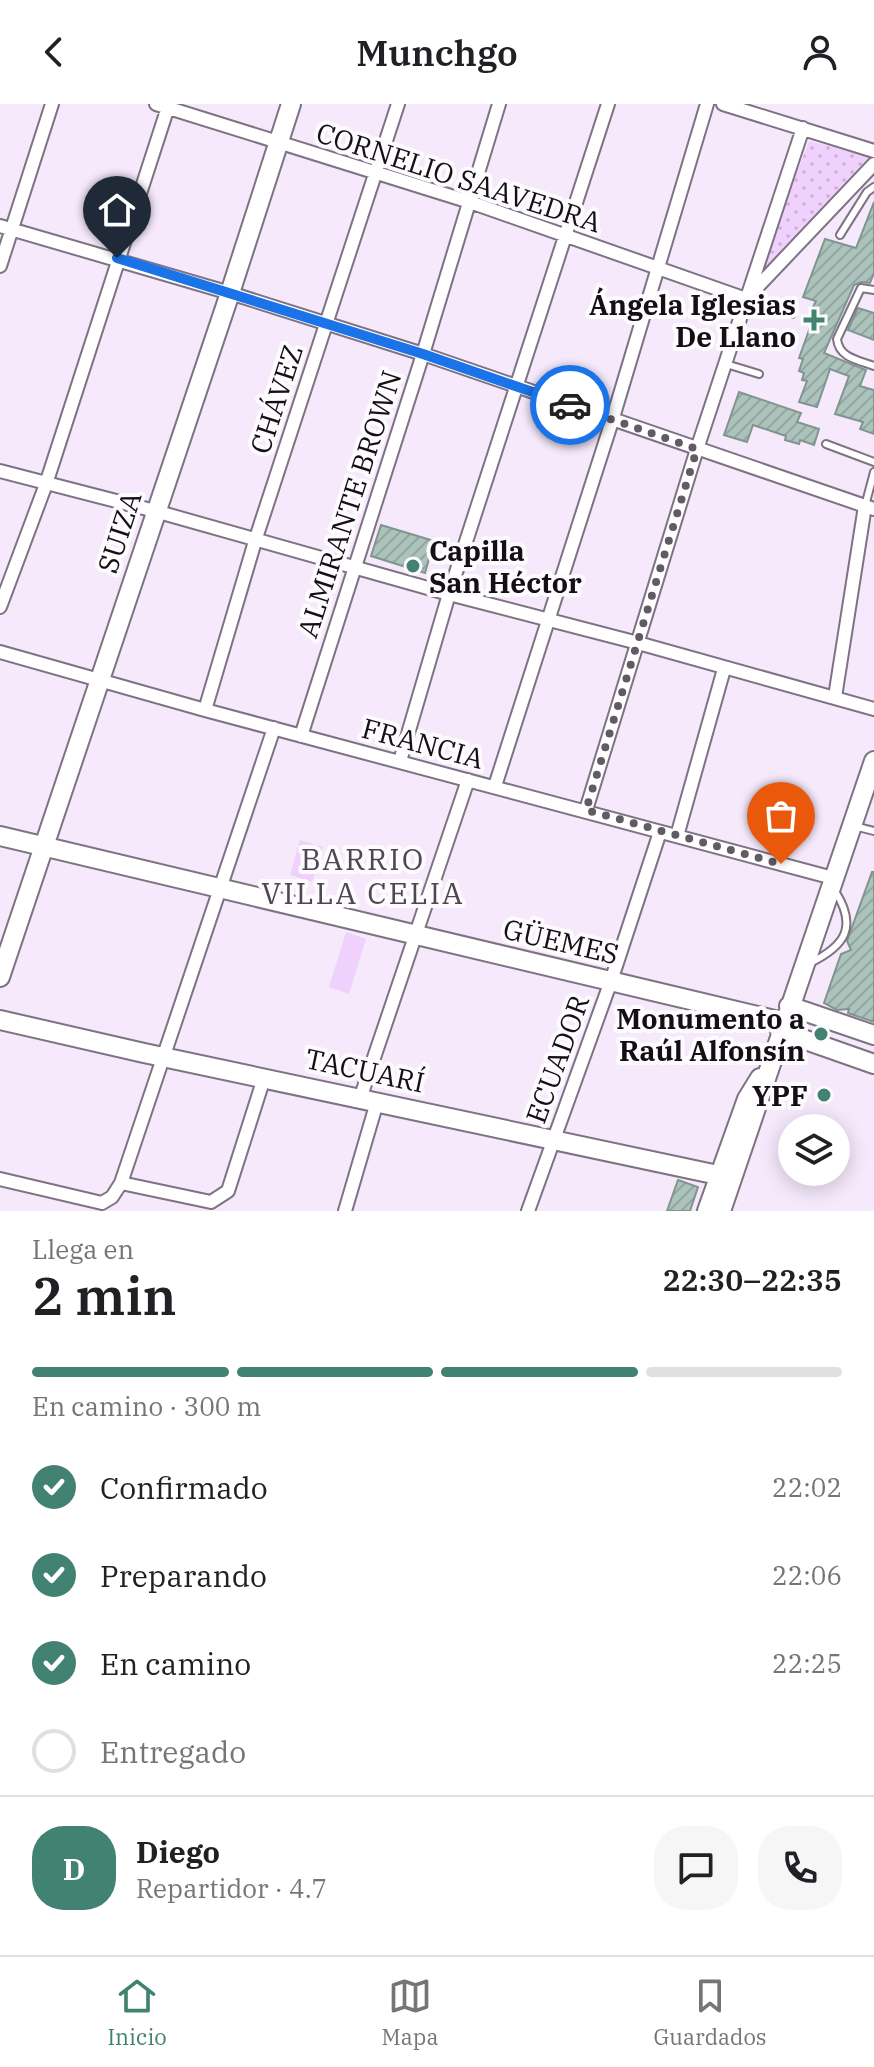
<!DOCTYPE html>
<html lang="es">
<head>
<meta charset="utf-8">
<style>
	body { margin:0; font-family:"IBM Plex Serif",serif; background:#f6f6f6; color:#202124; height:100vh; display:flex; flex-direction:column; font-size:30px; white-space:nowrap }
	* { box-sizing:border-box; margin:0 }
	p { font-size:26px; color:#757577 }
	.icon { flex:none; width:44px; height:44px; fill:none; stroke:currentColor; stroke-width:2; stroke-linecap:round; stroke-linejoin:round }
	.map { position:relative; height:1107px; overflow:hidden }
	.panel { display:flex; flex-direction:column; background:#fff; flex:1 }
	.panel>* { flex:none }
	.fabs { position:absolute; left:778px; top:1010px; display:grid; gap:16px }
	.fabs a { display:grid; place-items:center; width:72px; height:72px; border-radius:50%; background:#fff; box-shadow:0 4px 20px #0003; font-size:40px }
	.pin { position:absolute; display:grid; place-items:center; width:68px; height:68px; color:#fff; margin:-82px -34px; border-radius:50% 50% 50% 0; rotate:-45deg; box-shadow:0 0 8px #0007 }
	.pin .icon { rotate:45deg }
	.courier { position:absolute; display:grid; place-items:center; width:80px; height:80px; margin:-40px; border:6px solid #1a73e8; border-radius:50%; background:#fff; color:#222; box-shadow:0 2px 10px #0007 }
	.head em { font-style:normal; font-weight:600 }
	.head div { display:flex; flex-direction:column-reverse }
	.head { display:flex; align-items:center; justify-content:space-between; height:136px; padding:0 32px }
	h1 { font-size:52px; font-weight:600; line-height:60px }
	.bar { display:grid; grid-template-columns:repeat(4,1fr); gap:12px 8px; align-content:center; height:96px; padding:0 32px }
	.bar i { height:10px; border-radius:6px; background:#e0e0e0 }
	.bar .selected { background:#418272 }
	.bar p { grid-column:span 4 }
	.line { display:flex; align-items:center; gap:20px; padding:0 32px; border-top:2px solid #e0e0e0 }
	.line div { flex:1 }
	.round { display:grid; place-items:center; flex:none; width:84px; height:84px; border-radius:32px; background:#f6f6f6 }
	ol { padding:0 32px; list-style:none }
	li { display:flex; align-items:center; gap:24px; height:88px }
	li p { margin-inline-start:auto }
	li .icon { padding:8px; border-radius:50%; background:#418272; color:#fff; stroke-width:4 }
	li:last-child { color:#757577 }
	li i { width:44px; height:44px; border:4px solid #e0e0e0; border-radius:50% }
	header { display:flex; justify-content:space-between; align-items:center; height:104px; padding:0 32px; background:#fff; font-size:36px; font-weight:600 }
	.dock { display:flex; justify-content:space-around; align-items:center; height:112px; border-top:2px solid #e0e0e0; background:#fff; font-size:22px; color:#757577 }
	.dock a { display:grid; justify-items:center; gap:4px }
	.dock .selected { color:#418272 }
	.map>svg:first-child { display:block }
	.grass { fill:url(#grass-dots) }
	.garden { fill:#f0d1fd }
	.building { fill:url(#building-hatch); stroke:#80958f; stroke-width:2 }
	.lines { fill:none; stroke-linecap:round; stroke-linejoin:round }
	.lane-casing { stroke:#7e7382; stroke-width:10 }
	.street-casing { stroke:#7e7382; stroke-width:16 }
	.secondary-casing { stroke:#7e7382; stroke-width:22 }
	.lane { stroke:#fff; stroke-width:6 }
	.street { stroke:#fff; stroke-width:12 }
	.secondary { stroke:#fff; stroke-width:18 }
	.done { stroke:#625b66; stroke-width:8; stroke-dasharray:0 14.4 }
	.route { stroke:#1a73e8; stroke-width:10 }
	.poi-dot { fill:#418272; stroke:#fdfbfe; stroke-width:3 }
	.labels { text-anchor:middle; dominant-baseline:central; stroke-width:8; stroke-linejoin:round; paint-order:stroke }
	.street-label { font-size:28px; fill:#130f15; stroke:#fdfbfe }
	.poi-label { font-size:28px; font-weight:bold; fill:#130f15; stroke:#fdfbfe; text-anchor:end }
	.neighbourhood-label { font-size:30px; letter-spacing:2px; fill:#4f4553; stroke:#fdfbfe }
</style>
</head>
<body>
<header><svg class="icon" aria-label="back" viewBox="0 0 24 24"><path d="M15 5l-7 7 7 7"/></svg>Munchgo<svg class="icon" aria-label="person" viewBox="0 0 24 24"><circle cx="12" cy="8" r="4"/><path d="M4 21q1-7 8-7t8 7"/></svg></header>
<div class="map">
<svg width="874" height="1107" viewBox="0 0 874 1107">
	<defs>
		<pattern id="grass-dots" width="8" height="8" patternUnits="userSpaceOnUse" patternTransform="scale(2)"><rect width="8" height="8" fill="#f0d1fd"/><path d="M2 2h.1M6 6h.1" fill="none" stroke="#cdb2d8" stroke-width="1.8" stroke-linecap="round"/></pattern>
		<pattern id="building-hatch" width="6" height="6" patternUnits="userSpaceOnUse" patternTransform="scale(2)"><rect width="6" height="6" fill="#acc3bc"/><path d="M-1 1l2-2M0 6l6-6M5 7l2-2" fill="none" stroke="#93a6a1"/></pattern>
	</defs>
	<rect width="100%" height="100%" fill="#f5e9fb"/>
	<path class="grass" d="M809 37 871 53 758 171Z"/>
	<path class="garden" d="M300 736 323 743 312 778 290 771Z
		M346 828 366 835 349 890 329 883Z"/>
	<path class="building" d="M874 98V169L870 179 861 178 854 181 824 249 866 266 860 282 874 286V330L860 325 863 318 835 310 849 272 830 265 817 303 799 298 807 277 802 276 804 269 799 267 803 255 799 254 817 204 813 203 816 197 803 193 825 135 856 144Z
		M858 204 874 209V236L848 226Z
		M739 288 801 309 797 318 819 325 814 341 800 336 799 340 785 336 786 332 753 321 747 338 724 331Z
		M381 421 434 437 425 469 371 452Z
		M872 768H874V918L848 909 849 905 837 906 824 899 841 850 851 846 847 837Z
		M678 1076 698 1083 690 1107H667Z"/>
	<g class="lines">
		<g class="lane-casing">
			<path id="lane" d="M840 131 867 88 874 83
				M874 186 861 184 837 235C839 254 858 256 874 262
				M746 195 792 210
				M726 260 759 270
				M826 340 874 358
				M865 402 874 368
				M854 722 874 727
				M810 859C845 842 858 823 835 787"/>
		</g>
		<g class="street-casing">
			<path id="street" d="M156 0 470 98 746 195 874 60
				M723 0 874 47
				M0 122 230 189 423 250 874 405
				M0 162 52 0
				M0 367 155 407 449 490 638 539 874 605
				M0 503 46 380 169 0
				M0 548 205 606 833 774
				M835 593 865 402
				M205 606 256 434 398 0
				M301 632 423 250 499 0
				M400 657 449 490 608 0
				M495 682 612 317 707 0
				M586 706 697 345 803 24
				M677 732 724 565
				M360 995 468 676
				M0 1075 102 1099 112 1093 121 1079 274 624
				M121 1079 211 1098 228 1087 264 974
				M345 1107 377 998
				M528 1107 611 877 660 728"/>
		</g>
		<g class="secondary-casing">
			<path id="secondary" d="M0 732 783 918
				M0 873 230 189 291 0
				M789 902 874 931
				M0 916 144 949 732 1074
				M780 927 874 960
				M707 1107 747 995 760 974
				M721 1107C771 957 822 807 874 657"/>
		</g>
		<use href="#lane" class="lane"/>
		<use href="#street" class="street"/>
		<use href="#secondary" class="secondary"/>
	</g>
	<g class="lines">
		<path class="done" d="M570 301 697 345 586 706 781 760"/>
		<path class="route" d="M117 154 423 250 570 301"/>
	</g>
	<g class="poi-dot">
		<path d="M810 204h8v8h8v8h-8v8h-8v-8h-8v-8h8z"/>
		<circle cx="413" cy="462" r="8"/>
		<circle cx="821" cy="930" r="8"/>
		<circle cx="824" cy="991" r="8"/>
	</g>
	<g class="labels">
		<g class="street-label">
			<text transform="translate(459 73) rotate(18)">CORNELIO SAAVEDRA</text>
			<text transform="translate(276 295) rotate(-72)">CHÁVEZ</text>
			<text transform="translate(349 400) rotate(-72)">ALMIRANTE BROWN</text>
			<text transform="translate(119 428) rotate(-72)">SUIZA</text>
			<text transform="translate(423 639) rotate(15)">FRANCIA</text>
			<text transform="translate(561 837) rotate(13)">GÜEMES</text>
			<text transform="translate(557 955) rotate(-70)">ECUADOR</text>
			<text transform="translate(365 966) rotate(12)">TACUARÍ</text>
		</g>
		<g class="poi-label">
			<text x="796" y="200">Ángela Iglesias<tspan x="796" dy="32">De Llano</tspan></text>
			<text x="429" y="446" text-anchor="start">Capilla<tspan x="429" dy="32">San Héctor</tspan></text>
			<text x="805" y="914">Monumento a<tspan x="805" dy="32">Raúl Alfonsín</tspan></text>
			<text x="808" y="991">YPF</text>
		</g>
		<g class="neighbourhood-label">
			<text x="363" y="754">BARRIO<tspan x="363" dy="34">VILLA CELIA</tspan></text>
		</g>
	</g>
</svg>
<div class="fabs">
<a><svg class="icon" aria-label="layers" viewBox="0 0 24 24"><path d="M12 4l9 5-9 5-9-5zM3 14l9 5 9-5"/></svg></a>
</div>
<div class="pin" style="left:781px;top:760px;background:#ea580c"><svg class="icon" aria-label="bag" viewBox="0 0 24 24"><path d="M5 8h14l-1 12H6zM9 8a3 3 0 0 1 6 0"/></svg></div>
<div class="pin" style="left:117px;top:154px;background:#1f2937"><svg class="icon" aria-label="home" viewBox="0 0 24 24"><path d="M3 11l9-7 9 7M6 9v11h12V9"/></svg></div>
<div class="courier" style="left:570px;top:301px"><svg class="icon" aria-label="car" viewBox="0 0 24 24"><path d="M5 17H2v-5l4-1 3-4h7l3 4 3 1v5h-3M9 17h6M6 11h13"/><circle cx="7" cy="17" r="2"/><circle cx="17" cy="17" r="2"/></svg></div>
</div>
<section class="panel">
<div class="head"><div><h1>2 min</h1><p>Llega en</p></div><em>22:30–22:35</em></div>
<div class="bar"><i class="selected"></i><i class="selected"></i><i class="selected"></i><i></i><p>En camino · 300 m</p></div>
<ol>
<li><svg class="icon" aria-label="check" viewBox="0 0 24 24"><path d="M5 12l5 5 9-10"/></svg>Confirmado<p>22:02</p></li>
<li><svg class="icon" aria-label="check" viewBox="0 0 24 24"><path d="M5 12l5 5 9-10"/></svg>Preparando<p>22:06</p></li>
<li><svg class="icon" aria-label="check" viewBox="0 0 24 24"><path d="M5 12l5 5 9-10"/></svg>En camino<p>22:25</p></li>
<li><i></i>Entregado</li>
</ol>
<div class="line" style="height:144px"><b class="round" style="background:#418272;color:#fff">D</b><div><b>Diego</b><p>Repartidor · 4.7</p></div><a class="round"><svg class="icon" aria-label="chat" viewBox="0 0 24 24"><path d="M4 5h16v11H9l-5 4z"/></svg></a><a class="round"><svg class="icon" aria-label="phone" viewBox="0 0 24 24"><path d="M5 4h4l2 5-3 2q2 4 5 5l2-3 5 2v4C11 20 4 13 5 4z"/></svg></a></div>
</section>
<nav class="dock">
<a class="selected"><svg class="icon" aria-label="home" viewBox="0 0 24 24"><path d="M3 11l9-7 9 7M6 9v11h12V9"/></svg>Inicio</a>
<a><svg class="icon" aria-label="map" viewBox="0 0 24 24"><path d="M3 6l6-2 6 2 6-2v14l-6 2-6-2-6 2zM9 4v14M15 6v14"/></svg>Mapa</a>
<a><svg class="icon" aria-label="saved" viewBox="0 0 24 24"><path d="M7 4h10v16l-5-4-5 4z"/></svg>Guardados</a>
</nav>
</body>
</html>
